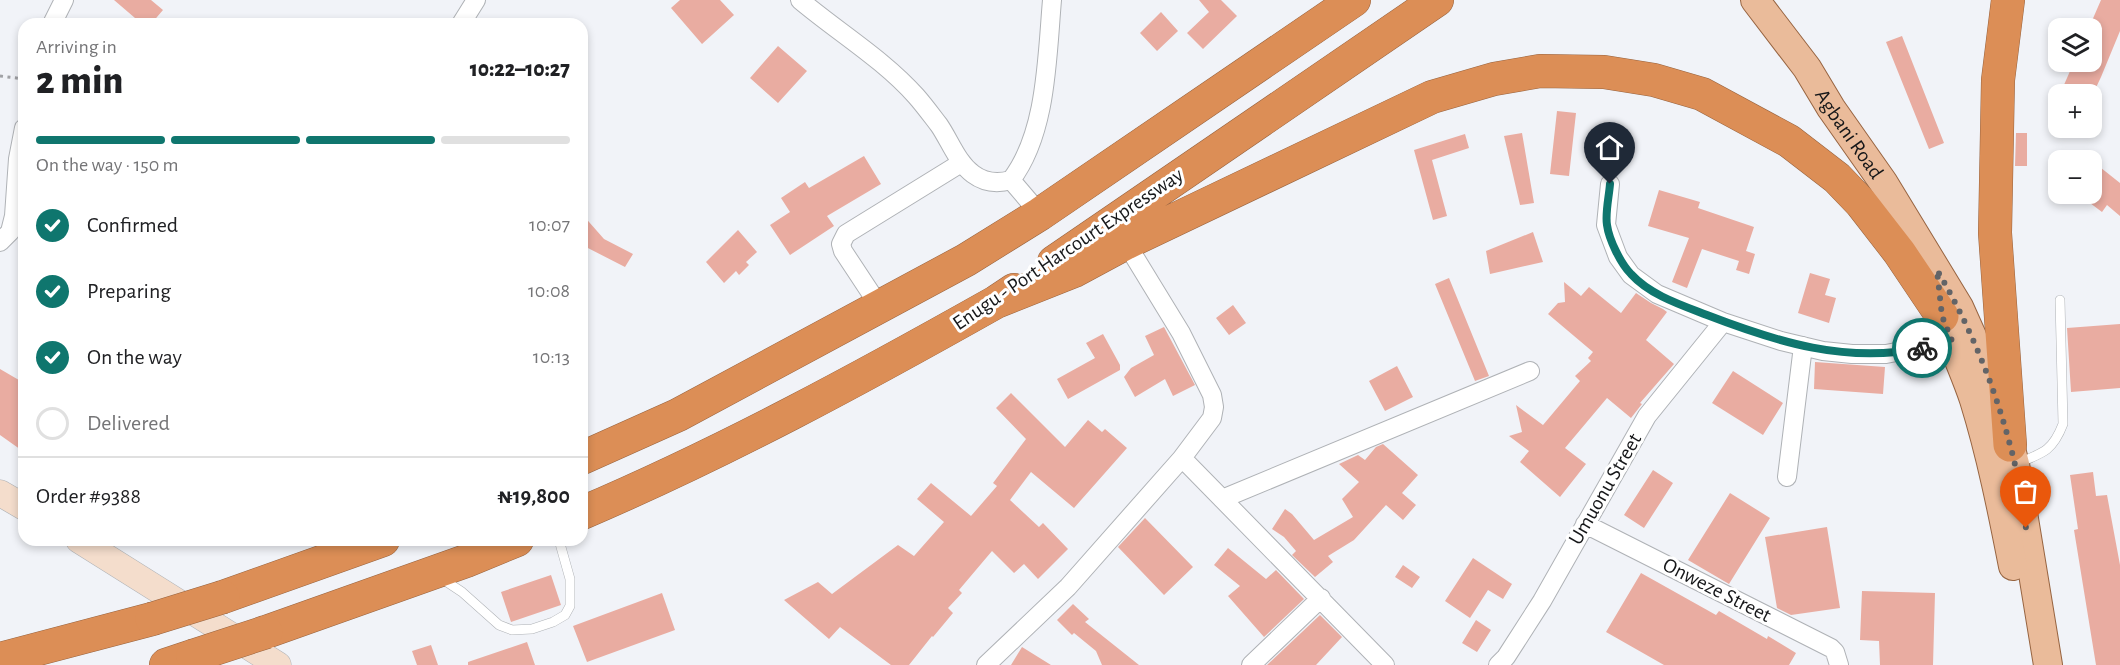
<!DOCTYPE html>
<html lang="en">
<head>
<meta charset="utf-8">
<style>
	body { margin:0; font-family:"Alegreya Sans",sans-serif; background:#f2f2f2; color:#202124; height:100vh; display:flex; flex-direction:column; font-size:22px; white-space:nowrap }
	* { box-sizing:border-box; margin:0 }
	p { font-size:20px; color:#757577 }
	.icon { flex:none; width:33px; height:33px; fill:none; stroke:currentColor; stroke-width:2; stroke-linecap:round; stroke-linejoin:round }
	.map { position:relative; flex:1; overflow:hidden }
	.details { position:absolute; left:18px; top:18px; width:570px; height:528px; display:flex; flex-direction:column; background:#fff; border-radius:18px; box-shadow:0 3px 9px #0003 }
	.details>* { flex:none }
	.tools { position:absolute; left:2048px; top:18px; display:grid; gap:12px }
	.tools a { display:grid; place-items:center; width:54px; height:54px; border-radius:12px; background:#fff; box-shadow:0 3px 9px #0003; font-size:30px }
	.pin { position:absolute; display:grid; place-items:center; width:51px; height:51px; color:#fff; margin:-62px -26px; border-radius:50% 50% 50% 0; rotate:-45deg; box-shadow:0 0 6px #0007 }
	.pin .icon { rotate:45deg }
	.courier { position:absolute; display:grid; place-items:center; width:60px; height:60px; margin:-30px; border:4px solid #0f766e; border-radius:50%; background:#fff; color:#222; box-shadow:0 2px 8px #0007 }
	.summary em { font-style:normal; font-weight:800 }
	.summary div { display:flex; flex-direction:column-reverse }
	.summary { display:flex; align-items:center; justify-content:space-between; height:102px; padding:0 18px }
	h1 { font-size:39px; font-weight:800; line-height:45px }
	.bar { display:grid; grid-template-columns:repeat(4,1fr); gap:9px 6px; align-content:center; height:72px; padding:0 18px }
	.bar i { height:8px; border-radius:4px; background:#e0e0e0 }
	.bar .on { background:#0f766e }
	.bar p { grid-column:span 4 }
	.line { display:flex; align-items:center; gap:15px; padding:0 18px; border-top:2px solid #e0e0e0 }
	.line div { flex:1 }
	ol { padding:0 18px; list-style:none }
	li { display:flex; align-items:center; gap:18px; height:66px }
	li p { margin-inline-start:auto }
	li .icon { padding:6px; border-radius:50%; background:#0f766e; color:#fff; stroke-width:4 }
	li:last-child { color:#757577 }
	li i { width:33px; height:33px; border:3px solid #e0e0e0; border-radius:50% }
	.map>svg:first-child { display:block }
	.building { fill:#e9aca1 }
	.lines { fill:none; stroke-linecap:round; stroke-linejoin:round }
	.lane-casing { stroke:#afb2b6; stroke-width:10 }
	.street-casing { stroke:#afb2b6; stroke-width:20 }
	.secondary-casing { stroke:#afb2b6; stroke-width:27 }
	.primary-casing { stroke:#976441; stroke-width:30 }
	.highway-casing { stroke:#976441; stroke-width:34 }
	.path { stroke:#a0a1a5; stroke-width:3; stroke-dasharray:3 4.5; stroke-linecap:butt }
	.lane { stroke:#fff; stroke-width:9 }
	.street { stroke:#fff; stroke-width:18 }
	.secondary { stroke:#f4ddcc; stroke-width:26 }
	.primary { stroke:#eabb9a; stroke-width:28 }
	.highway { stroke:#dc8e56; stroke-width:33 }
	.highway-bridge-casing { stroke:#976441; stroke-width:34; stroke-linecap:butt }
	.highway-bridge { stroke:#dc8e56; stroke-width:33 }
	.done { stroke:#636467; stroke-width:6; stroke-dasharray:0 10.8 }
	.route { stroke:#0f766e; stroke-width:8 }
	.labels { text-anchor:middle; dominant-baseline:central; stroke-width:6; stroke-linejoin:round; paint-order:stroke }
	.street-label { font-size:21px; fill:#161719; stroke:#fff }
</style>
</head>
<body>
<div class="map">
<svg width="2120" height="665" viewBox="0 0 2120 665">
	<rect width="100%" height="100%" fill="#f1f3f8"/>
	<path class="building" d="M114 0H151L163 10 151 24H142Z
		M680 0H720L734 15 702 44 671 8Z
		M1199 0H1221L1237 16 1203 49 1187 33 1209 12Z
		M2101 0H2120V31L2101 77 2093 94H2060L2074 62H2091V23Z
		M1161 12 1178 31 1157 51 1140 33Z
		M1902 36 1944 143 1929 149 1886 42Z
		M778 46 807 71 778 103 750 78Z
		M1557 111 1576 113 1569 176 1550 174Z
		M1522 133 1534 203 1520 205 1504 136Z
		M2016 133H2027V166H2015Z
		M1465 134 1469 148 1432 160 1447 216 1433 220 1414 150Z
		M864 156 881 184 827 216 834 226 790 255 770 225 790 212 781 198 805 182 809 188Z
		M2091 160 2120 183V216L2107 205 2102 212 2078 194H2091Z
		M1659 190 1700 202 1698 208 1754 227 1746 251 1755 254 1749 274 1736 270 1739 261 1702 249 1687 288 1672 282 1689 238 1648 226Z
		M582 214 604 239 633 254 625 267 582 245Z
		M738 230 757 252 746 262 749 265 739 275 736 271 724 283 706 262Z
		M1533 232 1543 262 1490 274 1486 251Z
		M1810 273 1830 279 1825 295 1836 298 1829 323 1798 313Z
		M1449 278 1489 376 1475 381 1435 284Z
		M1564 282 1581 296 1589 287 1621 313 1636 293 1651 303 1663 309 1667 312 1646 340 1674 364 1640 403 1642 404 1631 418 1607 398 1565 448 1586 464 1560 497 1520 462 1529 451 1509 436 1522 432 1516 405 1543 425 1580 381 1575 376 1591 361 1588 358 1593 352 1548 314 1558 303 1565 302Z
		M1233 305 1246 323 1229 335 1216 318Z
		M2120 324V388L2071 392 2067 328Z
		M1164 327 1195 385 1173 396 1165 379 1135 397 1124 377 1131 368 1154 355 1145 336Z
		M1103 334 1120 365V370L1068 399 1057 379 1095 358 1086 343Z
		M1815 362 1885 367 1883 394 1814 389Z
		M1397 366 1413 397 1385 411 1369 381Z
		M0 369 24 383V452L0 435Z
		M1733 371 1783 403 1763 435 1712 403Z
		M1011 393 1065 447 1088 420 1102 432 1105 429 1127 448 1074 508 1031 472 1010 500 1039 527 1043 523 1068 549 1038 579 1024 564 1014 573 992 551 959 590 962 593 948 608 953 613 933 637 932 636 909 665H891L840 627 829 639 784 600 818 582 832 594 898 545 914 556 944 522 917 499 931 483 971 516 997 486 993 483 1026 439 996 408Z
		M1383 444 1418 475 1402 493 1416 505 1403 520 1386 505 1354 540 1328 556 1333 562 1315 577 1292 555 1296 551 1284 537 1272 529 1285 509 1292 514 1314 540 1353 517 1342 499 1359 482 1339 464 1358 455 1365 460 1376 447Z
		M1653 470 1673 483 1644 528 1624 515Z
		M2093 472 2096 496 2107 495 2120 565V665H2096L2074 530 2078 529 2070 475Z
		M1730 493 1770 518 1729 584 1688 560Z
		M1145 518 1193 567 1164 595 1118 547Z
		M1827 527 1840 608 1791 615 1777 608 1765 537Z
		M1228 548 1266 579 1276 570 1304 599 1264 637 1228 596 1240 586 1214 565Z
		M1473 558 1512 584 1503 599 1488 590 1470 618 1445 601Z
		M1403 565 1420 577 1412 588 1395 577Z
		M1641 573 1716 615 1719 611 1767 639 1768 636 1796 653 1789 665H1664L1606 632Z
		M551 575 561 605 511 622 501 592Z
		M1862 591 1935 593 1933 665H1880L1879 641 1860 640Z
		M662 593 675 630 587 662 573 626Z
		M1073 604 1089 619 1085 622 1139 665H1102L1096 651 1074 633 1072 635 1057 620Z
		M1320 615 1342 637 1316 665H1267Z
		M1476 620 1491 630 1477 652 1462 643Z
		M527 642 535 665H468V662Z
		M431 645 438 665H417L412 651Z
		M1022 647 1051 665H1011Z"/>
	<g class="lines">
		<g class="lane-casing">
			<path id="lane" d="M2018 463C2044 453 2053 450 2063 424L2060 300
				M441 578 462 592 499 625 512 630 532 629 553 622 565 615 570 606V579L559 540"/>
		</g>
		<g class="street-casing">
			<path id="street" d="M800 0C838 32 883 59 916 96 924 105 932 116 939 125 950 141 957 162 973 174 985 183 997 184 1011 180 1047 133 1047 57 1052 0
				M52 24 64 0
				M461 24 476 0
				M1011 180 1040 214
				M1610 184 1606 225 1618 257 1631 275 1657 294 1723 322 1781 341 1823 351 1852 354H1886L1952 341
				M0 242 10 232 14 216 18 159 24 128
				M1126 243 1181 333 1212 395 1214 407 1212 418 1182 458 1385 665
				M880 307 843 251 841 244 846 234 961 163
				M1787 477 1803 346
				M1222 499 1530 371
				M1585 524 1831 648 1835 652 1839 665
				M986 665 1068 587 1182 458
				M1251 665 1321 598
				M1498 665 1506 657 1542 601 1647 416 1723 322"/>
		</g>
		<g class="secondary-casing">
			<path id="secondary" d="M0 493 24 507
				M79 540 278 665"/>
		</g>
		<g class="primary-casing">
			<g id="primary">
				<path id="s1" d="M1755 0 1807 68 1831 108 1883 182 1959 307 1972 336 2010 445 2015 464 2048 665"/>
				<path d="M1940 299C1945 334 1963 366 1974 400 1991 455 2002 510 2013 566"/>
			</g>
		</g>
		<g class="highway-casing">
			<path id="highway" d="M2008 0 1998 80 1995 233 2010 445
				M1054 262 1437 0
				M996 302 1074 271 1126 243 1432 97 1494 79 1540 71 1604 72 1654 80 1702 94 1789 141 1837 178 1861 203 1899 252 1942 316
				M582 458 678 415 966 260 1040 214 1354 0
				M582 513C725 452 861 378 996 302L1014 290
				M223 597 383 540
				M266 632 466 561 517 540
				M0 659 152 619
				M166 665 193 656"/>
		</g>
		<path class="path" d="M0 76 24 79"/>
		<use href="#lane" class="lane"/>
		<use href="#street" class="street"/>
		<use href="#secondary" class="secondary"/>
		<use href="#primary" class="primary"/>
		<use href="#highway" class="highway"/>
		<g class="highway-bridge-casing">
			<path id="highway-bridge" d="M152 619 223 597
				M193 656 266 632"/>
		</g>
		<use href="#highway-bridge" class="highway-bridge"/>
	</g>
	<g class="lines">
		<path class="done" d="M1922 348 1952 341 1942 316 1937 270C1969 324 1994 384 2010 445 2018 472 2021 500 2026 528"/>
		<path class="route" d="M1610 184C1609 197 1605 213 1607 225 1609 240 1621 264 1631 274 1650 295 1681 305 1707 315 1777 342 1847 364 1922 348"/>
	</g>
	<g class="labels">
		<g class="street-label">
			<text stroke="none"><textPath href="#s1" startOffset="164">Agbani Road</textPath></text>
			<text transform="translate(1068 249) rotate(-34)">Enugu - Port Harcourt Expressway</text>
			<text transform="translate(1605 489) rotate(-60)">Umuonu Street</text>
			<text transform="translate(1717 590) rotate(27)">Onweze Street</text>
		</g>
	</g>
</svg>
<div class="tools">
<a><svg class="icon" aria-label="layers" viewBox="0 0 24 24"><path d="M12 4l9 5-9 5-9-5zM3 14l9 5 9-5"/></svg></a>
<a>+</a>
<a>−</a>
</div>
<div class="pin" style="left:2026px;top:528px;background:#ea580c"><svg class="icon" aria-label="bag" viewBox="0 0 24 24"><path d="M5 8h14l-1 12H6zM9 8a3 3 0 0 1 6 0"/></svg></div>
<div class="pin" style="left:1610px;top:184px;background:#1f2937"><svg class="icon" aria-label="home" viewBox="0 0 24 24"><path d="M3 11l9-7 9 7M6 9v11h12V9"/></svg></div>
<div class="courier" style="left:1922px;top:348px"><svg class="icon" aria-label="bike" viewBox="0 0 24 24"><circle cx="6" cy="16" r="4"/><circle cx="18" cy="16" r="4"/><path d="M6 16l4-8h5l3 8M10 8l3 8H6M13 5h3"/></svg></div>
<section class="details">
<div class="summary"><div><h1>2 min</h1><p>Arriving in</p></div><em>10:22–10:27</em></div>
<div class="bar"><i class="on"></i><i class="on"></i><i class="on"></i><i></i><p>On the way · 150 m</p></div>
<ol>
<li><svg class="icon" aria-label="check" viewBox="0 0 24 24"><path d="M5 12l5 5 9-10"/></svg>Confirmed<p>10:07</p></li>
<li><svg class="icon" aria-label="check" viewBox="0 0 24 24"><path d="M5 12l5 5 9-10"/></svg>Preparing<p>10:08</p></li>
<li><svg class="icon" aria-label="check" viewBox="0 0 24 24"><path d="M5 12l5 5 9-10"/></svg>On the way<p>10:13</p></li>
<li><i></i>Delivered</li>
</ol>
<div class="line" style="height:78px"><div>Order #9388</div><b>₦19,800</b></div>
</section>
</div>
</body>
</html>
